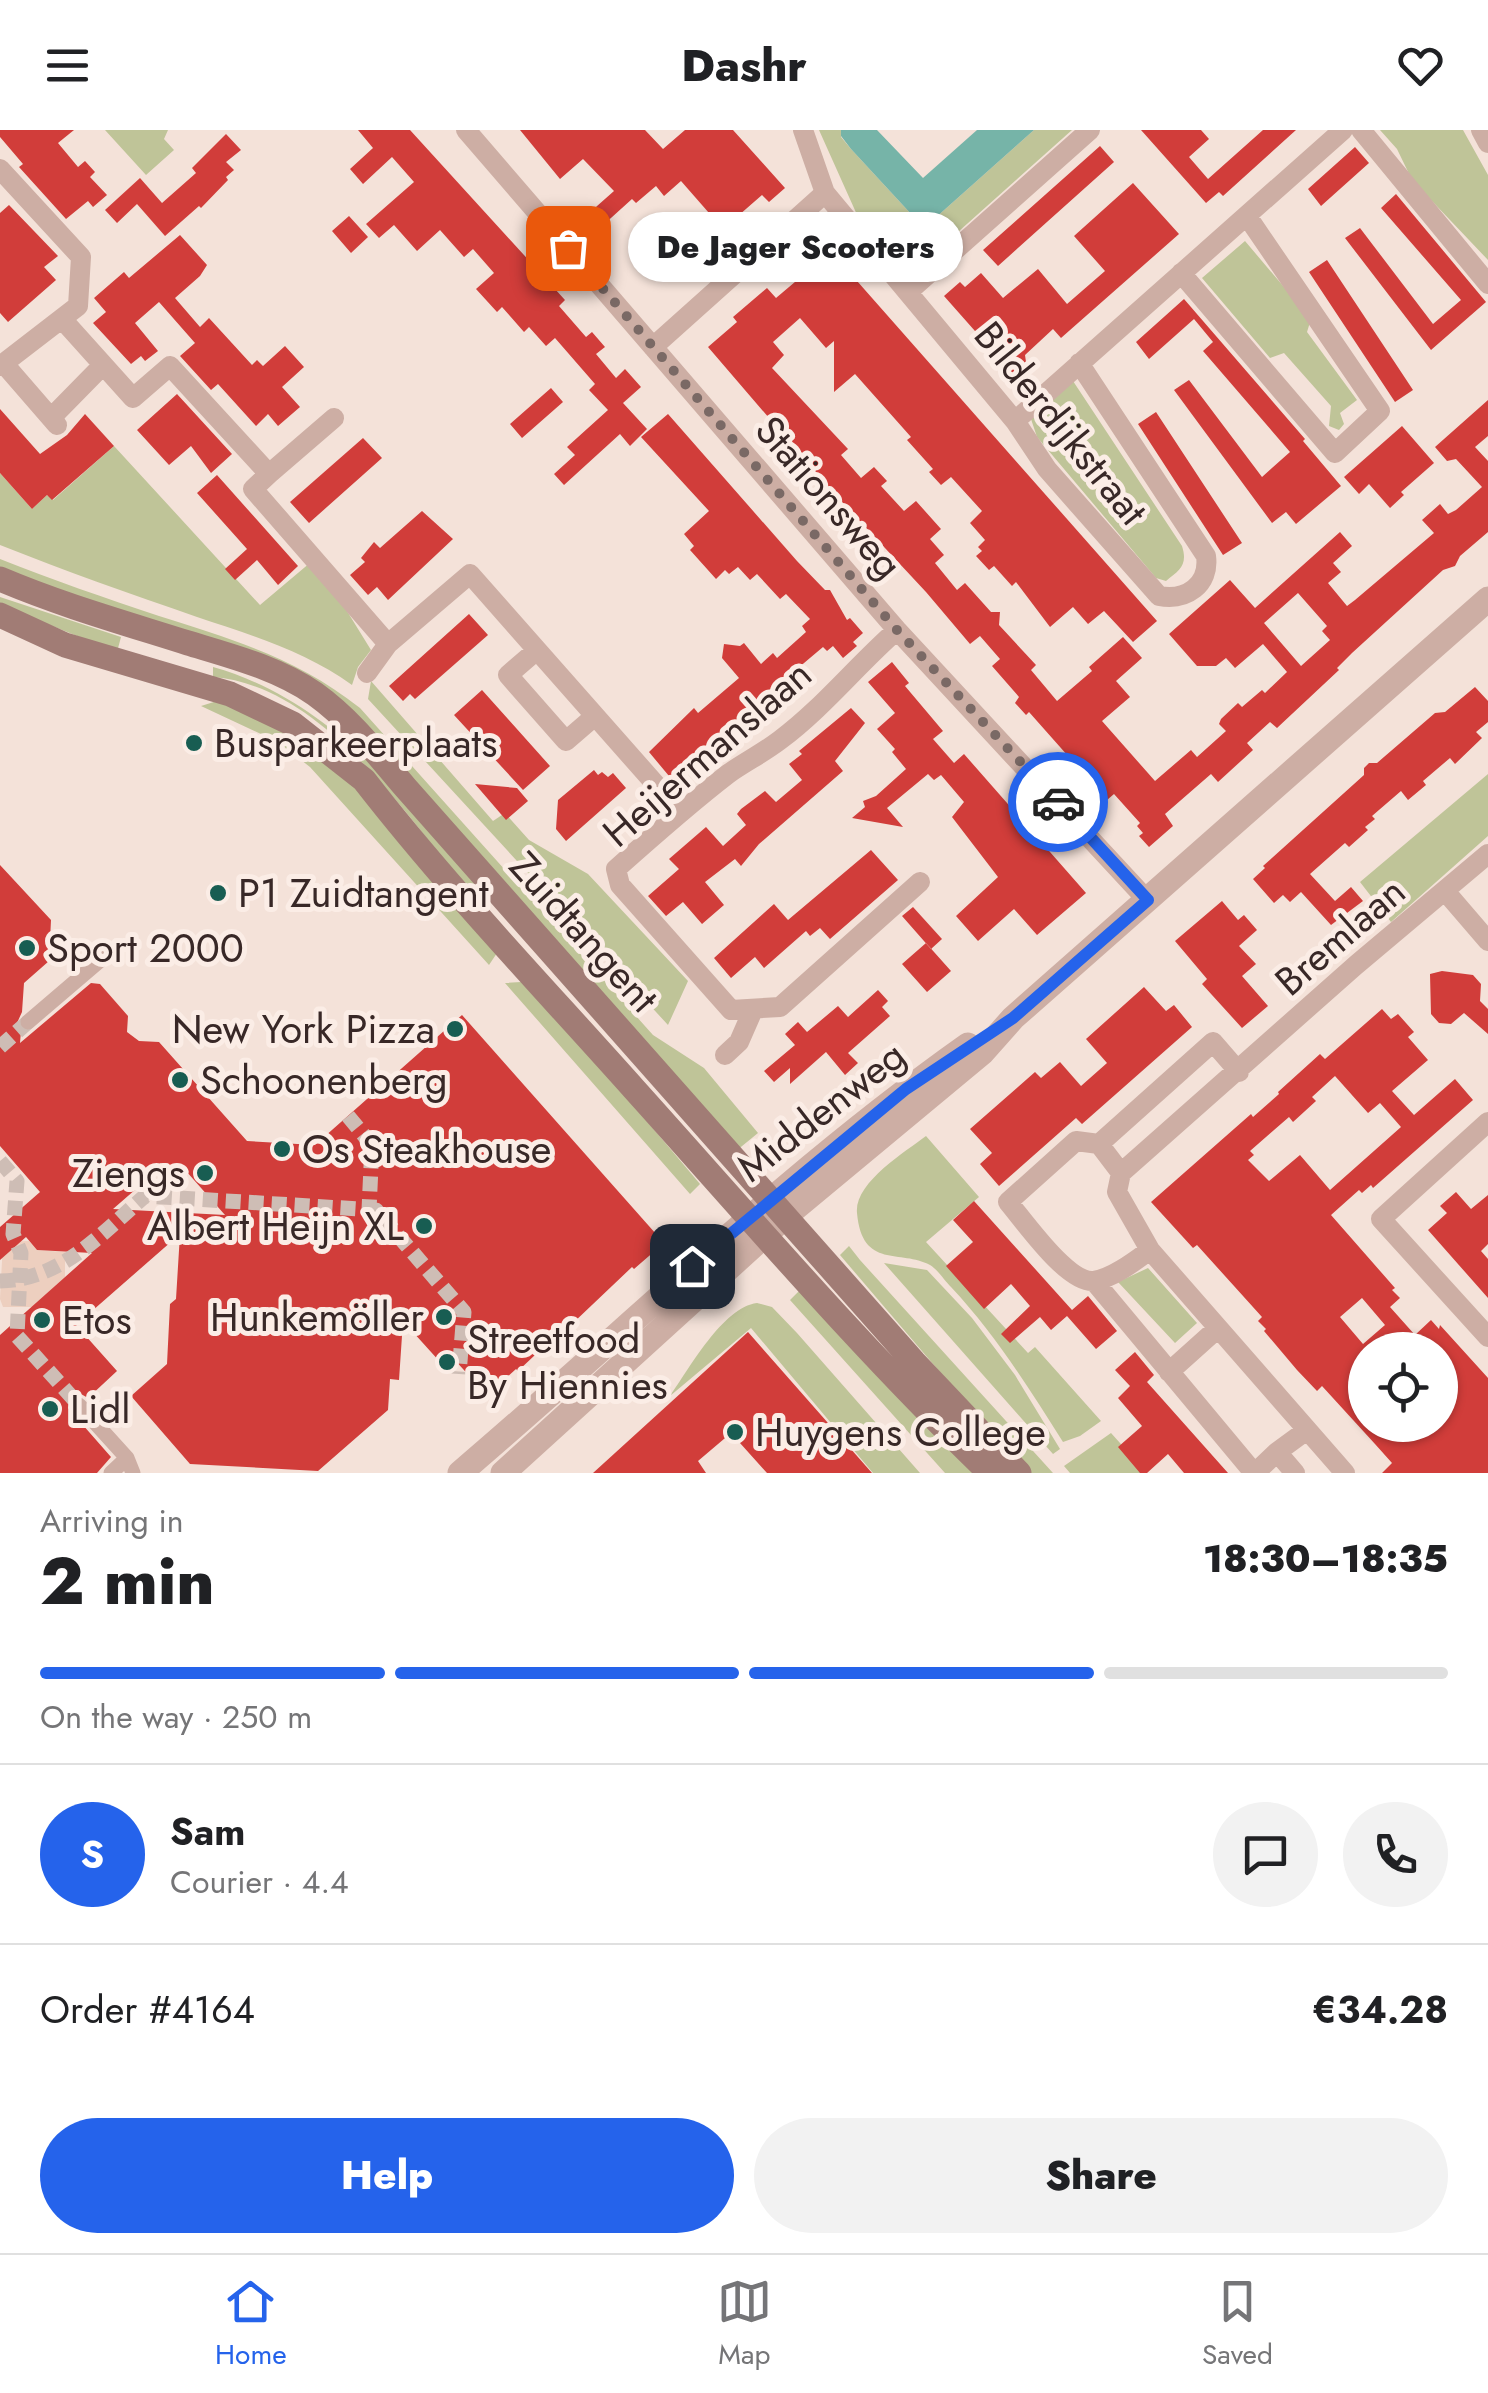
<!DOCTYPE html>
<html lang="en">
<head>
<meta charset="utf-8">
<style>
	body { margin:0; font-family:Jost,sans-serif; background:#f2f2f2; color:#202124; height:100vh; display:flex; flex-direction:column; font-size:38px; white-space:nowrap }
	* { box-sizing:border-box; margin:0 }
	p { font-size:32px; color:#757577 }
	.icon { flex:none; width:55px; height:55px; fill:none; stroke:currentColor; stroke-width:2; stroke-linecap:round; stroke-linejoin:round }
	.map { position:relative; height:1343px; overflow:hidden }
	.drawer { display:flex; flex-direction:column; background:#fff; flex:1 }
	.drawer>* { flex:none }
	.fabs { position:absolute; left:1348px; top:1202px; display:grid; gap:20px }
	.fabs a { display:grid; place-items:center; width:110px; height:110px; border-radius:50%; background:#fff; box-shadow:0 2px 8px #0004; font-size:50px }
	.pin { position:absolute; display:grid; place-items:center; width:85px; height:85px; color:#fff; margin:-42px; border-radius:20px; box-shadow:0 5px 15px #0006 }
	.courier { position:absolute; display:grid; place-items:center; width:100px; height:100px; margin:-50px; border:8px solid #2563eb; border-radius:50%; background:#fff; color:#222; box-shadow:0 2px 12px #0007 }
	.bubble { position:absolute; height:70px; border-radius:35px; background:#fff; box-shadow:0 2px 8px #0004; font-size:32px; font-weight:800; line-height:70px; text-align:center }
	.overview em { font-style:normal; font-weight:800 }
	.overview div { display:flex; flex-direction:column-reverse }
	.overview { display:flex; align-items:center; justify-content:space-between; height:170px; padding:0 40px }
	h1 { font-size:65px; font-weight:800; line-height:75px }
	.bar { display:grid; grid-template-columns:repeat(4,1fr); gap:15px 10px; align-content:center; height:120px; padding:0 40px }
	.bar i { height:12px; border-radius:8px; background:#e0e0e0 }
	.bar .on { background:#2563eb }
	.bar p { grid-column:span 4 }
	.line { display:flex; align-items:center; gap:25px; padding:0 40px; border-top:2px solid #e0e0e0 }
	.line div { flex:1 }
	.round { display:grid; place-items:center; flex:none; width:105px; height:105px; border-radius:52px; background:#f2f2f2 }
	.button { display:flex; gap:20px; margin-top:auto; padding:20px 40px }
	.button a { flex:1; height:115px; border-radius:60px; background:#2563eb; color:#fff; font-size:40px; font-weight:800; line-height:115px; text-align:center }
	.button a+a { background:#f2f2f2; color:#202124 }
	header { display:flex; justify-content:space-between; align-items:center; height:130px; padding:0 40px; background:#fff; font-size:45px; font-weight:800 }
	.menu { display:flex; justify-content:space-around; align-items:center; height:140px; border-top:2px solid #e0e0e0; background:#fff; font-size:28px; color:#757577 }
	.menu a { display:grid; justify-items:center; gap:5px }
	.menu .on { color:#2563eb }
	.map>svg:first-child { display:block }
	.green { fill:#bfc498 }
	.plaza { fill:#edcfbf }
	.water { fill:#76b4a8 }
	.building { fill:#d13d3a; fill-rule:evenodd }
	.lines { fill:none; stroke-linecap:round; stroke-linejoin:round }
	.pedestrian-tunnel { stroke:#cebdb5; stroke-width:15; stroke-dasharray:15 8; stroke-linecap:butt }
	.pedestrian { stroke:#cdaea4; stroke-width:15 }
	.minor { stroke:#cdaea4; stroke-width:20 }
	.tertiary { stroke:#cdaea4; stroke-width:25 }
	.secondary { stroke:#a17c75; stroke-width:25 }
	.done { stroke:#7a6965; stroke-width:10; stroke-dasharray:0 18 }
	.route { stroke:#2563eb; stroke-width:12 }
	.poi-dot { fill:#185d52; stroke:#fbede6; stroke-width:4 }
	.labels { text-anchor:middle; dominant-baseline:central; stroke-width:10; stroke-linejoin:round; paint-order:stroke }
	.street-label { font-size:40px; fill:#382827; stroke:#fbede6 }
	.poi-label { font-size:40px; fill:#382827; stroke:#fbede6; text-anchor:start }
</style>
</head>
<body>
<header><svg class="icon" aria-label="menu" viewBox="0 0 24 24"><path d="M4 6h16M4 12h16M4 18h16"/></svg>Dashr<svg class="icon" aria-label="heart" viewBox="0 0 24 24"><path d="M12 20l-8-8c-3-5 5-10 8-4 3-6 11-1 8 4z"/></svg></header>
<div class="map">
<svg width="1488" height="1343" viewBox="0 0 1488 1343">
	<rect width="100%" height="100%" fill="#f4e2d9"/>
	<path class="green" d="M105 0H168L164 9 174 20 146 45Z
		M819 0H841V7L851 19 924 98 1034 0H1072L910 145 858 87Z
		M1380 0H1463L1488 45V130L1412 50 1397 19Z
		M1245 111 1311 189 1307 202 1357 270 1340 283 1344 294 1339 300 1329 296 1331 276 1284 223 1270 228 1202 148Z
		M1073 251 1182 416C1188 435 1180 440 1166 451L1156 448 1037 307 1031 289Z
		M114 316 260 475 311 432 334 460 371 520 358 537 352 555C305 521 251 505 197 487 131 464 65 441 0 415V343L32 379 47 365 53 370Z
		M0 429C53 450 105 468 159 486 234 510 297 528 360 578L653 905 704 938 758 1003 736 1021 339 574 0 441Z
		M0 467 121 507 117 522 0 475Z
		M213 537C335 571 413 678 494 767L481 778C415 697 327 556 213 547Z
		M371 551 493 691 505 683 529 710 588 744 688 851 668 895 368 569Z
		M217 571 304 609 361 660 497 823 489 835 310 637 278 612 201 576Z
		M1488 644V706L1391 792 1360 752Z
		M521 852 613 951 700 1054 690 1064 505 853Z
		M926 1006 979 1067 926 1112 1028 1223 1035 1217 1101 1291 1080 1306 1063 1312C1029 1258 995 1204 951 1157 945 1151 937 1139 930 1135 901 1119 862 1140 857 1083 854 1053 905 1022 926 1006Z
		M849 1116 860 1130 1053 1343H1026L840 1125Z
		M884 1133 927 1140 972 1188 1015 1245 1060 1319 1053 1324Z
		M1148 1138 1197 1193 1175 1213 1118 1152Z
		M803 1157 982 1343H945L790 1170Z
		M757 1173 772 1177 797 1203 920 1343H873L751 1198 670 1266C689 1239 723 1177 757 1173Z
		M1111 1303 1147 1343H1070L1064 1336Z"/>
	<path class="plaza" d="M29 1111 37 1120 65 1122V1147L32 1177H3L0 1169 3 1112Z"/>
	<path class="water" d="M841 0H877L923 48 977 0H1034L924 98 851 19 841 6Z"/>
	<path class="building" d="M0 0H74L58 13 78 37 85 31 95 42 90 47 107 65 93 77 88 71 66 89 19 37 23 34 0 7Z
		M358 0H410L565 170 559 176 586 207 592 202 605 217 596 224 616 248 625 239 641 257 623 273 647 299 630 316 620 304 564 355 554 344 575 325 567 317 608 280 589 260 595 254 555 208 546 216 529 197 524 202 502 177 497 182 476 159 494 143 473 119 464 127 440 100 417 121 394 95 379 108 366 94 414 52 392 27 363 54 350 39 373 18Z
		M520 0H645L663 19 685 0H733L785 58 769 72 762 65 723 99 681 51 664 66 656 56 636 73 632 69 601 97 588 84 614 61 583 29 560 49Z
		M1141 0H1201L1209 9 1189 27 1208 49 1263 0H1296L1223 66 1219 62 1206 73Z
		M226 4 241 20 226 32 234 40 226 47 228 50 201 78 199 76 165 106 137 74 117 93 105 80 140 48 162 73 196 43 192 38Z
		M1100 16 1114 32 998 136 983 120Z
		M1355 17 1369 33 1321 76 1308 59Z
		M1133 53 1179 104 1061 208 1053 199 1025 225 1026 232 1013 244 944 166 960 152 965 157 981 143 1003 168 1038 139 1067 174 1105 141 1074 106Z
		M1396 64 1486 172 1431 220 1345 108 1360 98 1433 194 1461 170 1381 78Z
		M9 75 58 126 44 137 56 150 8 192 0 183V83Z
		M349 86 368 107 351 123 332 101Z
		M661 104 675 116 686 105 697 117 658 151 636 126Z
		M180 105 207 135 200 146 175 168 200 197 209 188 252 235 257 230 263 236 285 216 304 237 282 257 300 277 278 296 268 284 256 296 218 254 211 260 180 226 195 213 159 172 135 193 158 221 145 231 141 226 131 234 93 193 106 182 94 168 124 142 129 148Z
		M820 109 1157 491 1133 512 1104 481 1088 494 1073 477 1050 497 1016 452 1012 456 994 436 989 440 976 426 982 421 978 417 985 410 970 393 982 381 951 347 941 355 929 342 933 339 907 310 911 307 855 244 834 262V211L826 218 800 188 773 212 784 225 772 238 848 319 841 325 861 348 874 337 887 351 881 356 904 381 916 371 941 399 930 409 944 425 935 433 957 460 965 453 991 482H1000L999 495 1036 535 1031 540 1057 571 1092 541 1089 537 1123 507 1142 528 1116 551 1130 567 1102 591 1155 651 1191 620 1197 627 1226 601 1219 594 1221 589 1238 573 1242 577 1262 560 1265 563 1287 542 1263 514 1235 538 1226 528 1216 536H1197L1169 504 1230 450 1255 478 1340 402 1352 416 1333 433 1341 442 1328 453 1347 476 1355 470 1434 403 1422 390 1440 374 1448 384 1456 380 1482 357 1456 329 1447 331 1435 317 1488 270V306L1475 317 1488 331V402L1460 426 1455 436 1443 440 1352 523 1337 538 1339 540 1277 598 1270 592 1247 613 1253 620 1218 652 1211 644 1165 684 1173 696 1149 717 1139 706 1143 703 1137 696 1140 693 1114 664 1107 670 1029 582 1026 585 1015 573 1019 567 992 536 1000 529 980 506 970 514 926 462 830 359 708 217 737 192 733 187 767 158 776 168 815 135 805 122ZM1298 463 1327 496 1322 501 1330 510 1301 536 1264 493Z
		M1327 130 1413 260 1395 272 1309 142Z
		M1184 169 1305 309 1303 311 1341 356 1296 394 1286 382 1272 393 1174 260 1189 250 1262 347 1290 322 1203 221 1213 212 1194 189 1149 229 1136 212Z
		M551 258 563 272 522 308 510 294Z
		M177 264 232 324 211 343 191 316 169 335 137 300Z
		M0 279 40 324 67 305 85 284 114 316 52 370 47 365 32 379 0 343Z
		M1156 282 1242 413 1223 425 1138 294Z
		M668 284 797 431 825 460H830L847 490 850 488 863 503 853 512 857 516 843 528 833 516 827 521 823 517 791 544 799 553 674 652 649 622 694 578 698 583 739 548 722 528 724 514 740 516 744 513 761 534 773 523 777 528 806 502 802 496 810 489 786 464 780 469 757 444 750 450 738 437 729 444 725 440 716 449 690 420 694 416 684 404 709 381 641 307Z
		M1402 296 1434 333 1401 362 1404 365 1390 378 1369 354 1359 364 1344 347Z
		M363 308 382 328 309 393 290 372Z
		M217 345 298 436 278 455 257 430 235 450 225 439 247 419 197 363Z
		M422 381 453 409 388 470 377 457 368 465 350 445 365 432 361 428 374 412 380 418Z
		M469 484 488 505 415 569 410 564 403 571 389 556Z
		M892 532 909 553 905 556 943 601 933 609 954 633 964 624 1086 763 1037 805 1014 779 978 811 956 786 998 747 952 687 964 672 941 645 934 650 928 644 887 678 903 697 852 688 865 677 863 671 876 666 906 639 892 622 895 619 877 599 895 583 868 552Z
		M1475 557 1488 571V592L1476 602 1482 608 1455 634 1450 628 1423 651 1426 655 1408 670 1401 661 1372 686 1375 689 1365 697 1368 700 1349 717 1345 713 1310 744 1335 771 1351 757 1363 771 1331 795 1301 762 1290 772 1283 765 1274 773 1253 749 1265 738 1263 736 1364 645V638L1369 633H1377L1435 583 1445 582Z
		M482 560 550 636 523 660 454 585Z
		M851 578 865 593 835 631 843 641 759 714 741 736 735 729 705 752 724 775 702 794 683 772 666 786 648 766 679 739 669 729 706 697 723 716 746 695 737 684 741 679 765 661 776 672 802 650 789 634 802 624 799 621Z
		M594 640 598 645 602 642 608 647 613 643 626 658 566 711 556 699 558 670Z
		M475 654 517 658 528 671 506 690Z
		M871 720 898 750 830 809 820 798 810 806 806 801 764 838 755 827 731 848 714 828 774 774 788 790Z
		M0 735 51 790 49 831 24 853 22 882 17 893 21 901 20 913 91 853 100 854 128 886 127 902 139 911 159 912 247 1011 315 1015 462 885 664 1113 634 1139 632 1137 572 1194 570 1192 518 1241 516 1239 487 1265 451 1226 450 1243 403 1191 399 1250 390 1249 388 1280 318 1341 190 1334 131 1266 167 1234 170 1174 176 1169 180 1104 76 1195 117 1241 88 1268 81 1264 72 1266 68 1278 111 1327 97 1343H0V1205L92 1123 37 1120 26 1107 0 1130V1097L40 1062 0 1016ZM159 1039 186 1041 225 1085 113 1079Z
		M1222 771 1238 790 1244 785 1257 800 1239 816 1256 834 1242 846 1268 876 1242 898 1202 854 1207 849 1175 811Z
		M913 777 942 809 931 819 902 786Z
		M926 813 951 841 927 862 902 834Z
		M1442 841 1473 845 1481 854 1480 871 1488 879V904L1464 883 1451 894 1439 893 1431 884 1430 844Z
		M1144 857 1166 881 1174 875 1192 897 1082 994 1076 988 999 1056 980 1034 992 1023 970 999 1035 942 1041 948 1060 932 1081 956 1107 933 1086 909Z
		M878 860 888 871 882 877 890 886 848 923 858 933 845 945 826 922 790 954V938L774 952 764 941 795 915 785 904 798 892 807 902 838 876 848 887Z
		M1382 879 1391 889 1398 884 1414 902 1408 907 1428 930 1392 961 1414 985 1455 949 1473 970 1373 1058 1371 1055 1362 1063 1359 1060 1331 1085 1395 1158 1392 1160 1400 1168 1390 1177 1415 1205 1431 1190 1439 1199 1440 1195 1488 1248V1343H1382L1392 1333 1375 1314 1322 1256 1317 1261 1297 1240 1264 1201 1266 1199 1258 1191 1262 1187 1197 1115 1193 1118 1151 1072 1251 984 1253 987 1279 964 1278 962 1320 924 1325 929ZM1335 946 1368 983 1380 973 1401 997 1330 1060 1300 1025 1269 1051 1248 1030 1254 1025 1250 1021 1289 987 1293 992 1316 971 1312 967ZM1362 1168 1385 1195 1363 1214 1340 1187ZM1365 1220H1440V1295H1365V1263L1355 1252 1365 1244Z
		M1456 1062 1471 1079 1488 1065V1114L1481 1121 1488 1129V1168L1428 1100 1447 1083 1440 1076Z
		M974 1071 1072 1180 1088 1166 1117 1201 1096 1219 1067 1186 1051 1200 1040 1187 1010 1213 1001 1204 1030 1176 1011 1154 984 1179 946 1136 973 1112 953 1090Z
		M748 1202 872 1343H767L731 1303 698 1331 706 1343H593Z
		M1135 1222 1154 1245 1147 1252 1228 1343H1184L1168 1324 1147 1343H1140L1118 1317 1142 1296 1118 1268 1130 1256 1115 1240Z"/>
	<g class="lines">
		<path class="pedestrian-tunnel" d="M0 917 28 892
			M348 986 372 1015 369 1080
			M0 1031 17 1051 13 1104 21 1123 17 1206 79 1275
			M0 1151C61 1150 101 1104 145 1066L376 1080 464 1182 459 1244"/>
		<path class="pedestrian" d="M28 892 104 827
			M79 1275 127 1328 133 1343
			M111 1343 127 1328"/>
		<path class="minor" d="M466 0 897 500 1148 771
			M803 0 825 63 1015 291 1047 339 1159 466C1186 471 1210 455 1206 426L1079 233
			M1361 0 1488 154
			M1481 0 1488 13
			M0 39 81 127 78 176 0 236
			M1181 143 1335 323 1380 281 1247 86
			M908 162 1090 0
			M62 189 133 268 170 236 269 344 253 359 388 514
			M653 217 825 63
			M5 235 57 295
			M51 288 103 235
			M1015 291 1343 0
			M269 344 334 288
			M897 500C857 535 823 578 780 610 763 623 745 632 728 644 689 674 653 706 616 739L620 755 731 880 780 877 920 752
			M537 520 508 545 566 611 595 586
			M367 543 388 514 470 444 680 682
			M1445 761 1488 811
			M725 925 739 912 753 880
			M1488 992 1381 1089 1488 1207
			M1099 1014 1213 912 1239 942
			M1121 1043 1099 1014 1076 1011 1008 1072C1025 1092 1068 1154 1094 1151 1113 1148 1135 1131 1150 1120L1345 1343
			M1150 1120 1117 1062 1121 1043 1356 835 1488 724
			M1094 1151 1254 1343
			M1169 1242 1218 1198
			M1277 1322 1295 1343
			M1255 1343 1277 1322 1307 1300"/>
		<path class="tertiary" d="M460 1343C629 1199 787 1043 968 915
			M503 1343 787 1085 982 923 1013 888 1488 469"/>
		<path class="secondary" d="M0 449C61 475 125 493 188 513 231 526 278 538 315 564 351 590 376 623 405 657L914 1232 1019 1343
			M0 485 65 515 230 564 293 594 364 650C448 758 543 857 634 959 751 1089 864 1222 990 1343"/>
	</g>
	<g class="lines">
		<path class="done" d="M568 118 897 500 1058 672"/>
		<path class="route" d="M692 1136 906 959 1013 888 1148 770 1058 672"/>
	</g>
	<g class="poi-dot">
		<circle cx="194" cy="613" r="10"/>
		<circle cx="218" cy="763" r="10"/>
		<circle cx="27" cy="818" r="10"/>
		<circle cx="455" cy="899" r="10"/>
		<circle cx="180" cy="950" r="10"/>
		<circle cx="282" cy="1019" r="10"/>
		<circle cx="205" cy="1043" r="10"/>
		<circle cx="424" cy="1096" r="10"/>
		<circle cx="444" cy="1187" r="10"/>
		<circle cx="42" cy="1190" r="10"/>
		<circle cx="447" cy="1232" r="10"/>
		<circle cx="50" cy="1279" r="10"/>
		<circle cx="735" cy="1302" r="10"/>
	</g>
	<g class="labels">
		<g class="street-label">
			<text transform="translate(1061 293) rotate(51)">Bilderdijkstraat</text>
			<text transform="translate(829 367) rotate(49)">Stationsweg</text>
			<text transform="translate(707 623) rotate(-41)">Heijermanslaan</text>
			<text transform="translate(584 802) rotate(48)">Zuidtangent</text>
			<text transform="translate(1340 806) rotate(-41)">Bremlaan</text>
			<text transform="translate(821 981) rotate(-38)">Middenweg</text>
		</g>
		<g class="poi-label">
			<text x="214" y="613">Busparkeerplaats</text>
			<text x="238" y="763">P1 Zuidtangent</text>
			<text x="47" y="818">Sport 2000</text>
			<text x="435" y="899" text-anchor="end">New York Pizza</text>
			<text x="200" y="950">Schoonenberg</text>
			<text x="302" y="1019">Os Steakhouse</text>
			<text x="185" y="1043" text-anchor="end">Ziengs</text>
			<text x="404" y="1096" text-anchor="end">Albert Heijn XL</text>
			<text x="424" y="1187" text-anchor="end">Hunkemöller</text>
			<text x="62" y="1190">Etos</text>
			<text x="467" y="1209">Streetfood<tspan x="467" dy="46">By Hiennies</tspan></text>
			<text x="70" y="1279">Lidl</text>
			<text x="755" y="1302">Huygens College</text>
		</g>
	</g>
</svg>
<div class="fabs">
<a><svg class="icon" aria-label="locate" viewBox="0 0 24 24"><circle cx="12" cy="12" r="6"/><path d="M12 2v4M12 18v4M2 12h4M18 12h4"/></svg></a>
</div>
<div class="pin" style="left:568px;top:118px;background:#ea580c"><svg class="icon" aria-label="bag" viewBox="0 0 24 24"><path d="M5 8h14l-1 12H6zM9 8a3 3 0 0 1 6 0"/></svg></div>
<div class="pin" style="left:692px;top:1136px;background:#1f2937"><svg class="icon" aria-label="home" viewBox="0 0 24 24"><path d="M3 11l9-7 9 7M6 9v11h12V9"/></svg></div>
<div class="courier" style="left:1058px;top:672px"><svg class="icon" aria-label="car" viewBox="0 0 24 24"><path d="M5 17H2v-5l4-1 3-4h7l3 4 3 1v5h-3M9 17h6M6 11h13"/><circle cx="7" cy="17" r="2"/><circle cx="17" cy="17" r="2"/></svg></div>
<div class="bubble" style="left:628px;top:82px;width:335px">De Jager Scooters</div>
</div>
<section class="drawer">
<div class="overview"><div><h1>2 min</h1><p>Arriving in</p></div><em>18:30–18:35</em></div>
<div class="bar"><i class="on"></i><i class="on"></i><i class="on"></i><i></i><p>On the way · 250 m</p></div>
<div class="line" style="height:180px"><b class="round" style="background:#2563eb;color:#fff">S</b><div><b>Sam</b><p>Courier · 4.4</p></div><a class="round"><svg class="icon" aria-label="chat" viewBox="0 0 24 24"><path d="M4 5h16v11H9l-5 4z"/></svg></a><a class="round"><svg class="icon" aria-label="phone" viewBox="0 0 24 24"><path d="M5 4h4l2 5-3 2q2 4 5 5l2-3 5 2v4C11 20 4 13 5 4z"/></svg></a></div>
<div class="line" style="height:130px"><div>Order #4164</div><b>€34.28</b></div>
<div class="button"><a>Help</a><a>Share</a></div>
</section>
<nav class="menu">
<a class="on"><svg class="icon" aria-label="home" viewBox="0 0 24 24"><path d="M3 11l9-7 9 7M6 9v11h12V9"/></svg>Home</a>
<a><svg class="icon" aria-label="map" viewBox="0 0 24 24"><path d="M3 6l6-2 6 2 6-2v14l-6 2-6-2-6 2zM9 4v14M15 6v14"/></svg>Map</a>
<a><svg class="icon" aria-label="saved" viewBox="0 0 24 24"><path d="M7 4h10v16l-5-4-5 4z"/></svg>Saved</a>
</nav>
</body>
</html>
